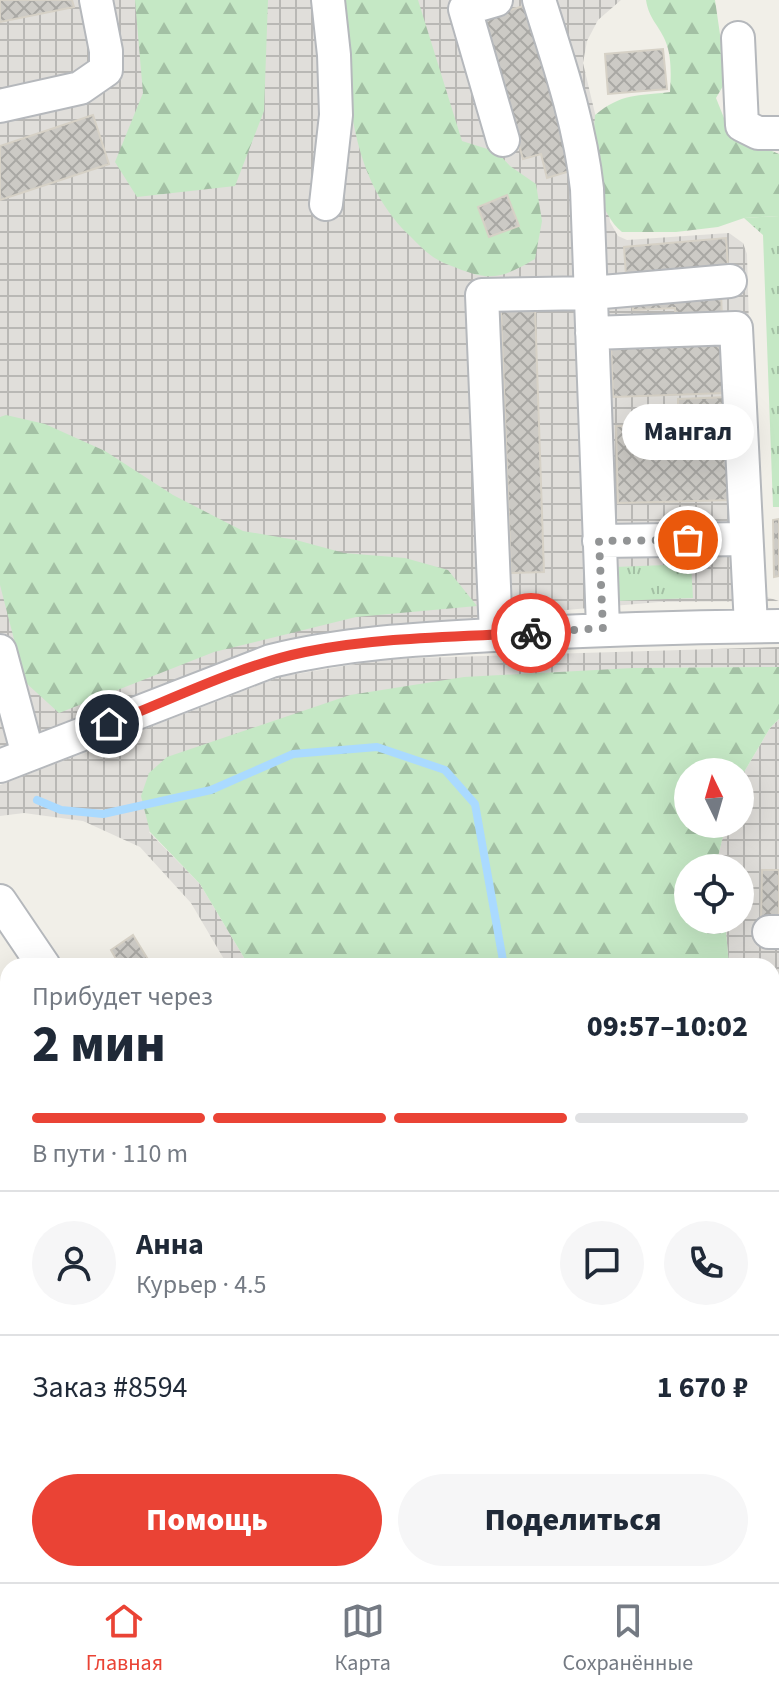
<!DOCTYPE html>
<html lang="ru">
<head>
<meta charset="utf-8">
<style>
	body { margin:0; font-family:"Source Sans 3",sans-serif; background:#f6f6f7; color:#1f2937; height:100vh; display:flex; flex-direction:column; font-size:30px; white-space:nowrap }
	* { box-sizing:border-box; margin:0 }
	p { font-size:26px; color:#747a83 }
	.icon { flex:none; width:44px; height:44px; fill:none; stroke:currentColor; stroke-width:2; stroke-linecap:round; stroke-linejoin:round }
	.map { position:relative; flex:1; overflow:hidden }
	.sheet { position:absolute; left:0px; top:958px; width:780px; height:624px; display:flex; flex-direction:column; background:#fff; border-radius:24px 24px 0 0; box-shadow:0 8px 32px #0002 }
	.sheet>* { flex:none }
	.needle { width:52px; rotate:355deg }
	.controls { position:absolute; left:674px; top:758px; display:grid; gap:16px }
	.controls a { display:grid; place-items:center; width:80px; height:80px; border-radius:50%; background:#fff; box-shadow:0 8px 32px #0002; font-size:40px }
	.pin { position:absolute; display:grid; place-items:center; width:68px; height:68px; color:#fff; margin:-34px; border:4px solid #fff; border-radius:50%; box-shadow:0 2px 8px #0007 }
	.courier { position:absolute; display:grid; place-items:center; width:80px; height:80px; margin:-40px; border:6px solid #ea4335; border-radius:50%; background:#fff; color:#222; box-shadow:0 2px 10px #0007 }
	.bubble { position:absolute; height:56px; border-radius:28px; background:#fff; box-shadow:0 8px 32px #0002; font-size:26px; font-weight:800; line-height:56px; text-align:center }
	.head em { font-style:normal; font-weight:800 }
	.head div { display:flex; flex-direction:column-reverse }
	.head { display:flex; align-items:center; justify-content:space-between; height:136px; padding:0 32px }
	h1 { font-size:52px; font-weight:800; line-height:60px }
	.bar { display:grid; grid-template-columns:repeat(4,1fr); gap:12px 8px; align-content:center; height:96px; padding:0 32px }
	.bar i { height:10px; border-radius:6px; background:#e0e1e3 }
	.bar .selected { background:#ea4335 }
	.bar p { grid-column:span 4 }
	.line { display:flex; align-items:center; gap:20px; padding:0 32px; border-top:2px solid #e0e1e3 }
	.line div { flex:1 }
	.round { display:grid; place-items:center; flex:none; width:84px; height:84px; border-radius:42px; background:#f6f6f7 }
	.cta { display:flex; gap:16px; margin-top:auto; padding:16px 32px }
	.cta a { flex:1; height:92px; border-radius:48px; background:#ea4335; color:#fff; font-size:32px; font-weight:800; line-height:92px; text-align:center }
	.cta a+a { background:#f6f6f7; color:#1f2937 }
	.dock { display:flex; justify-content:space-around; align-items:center; height:112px; border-top:2px solid #e0e1e3; background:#fff; font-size:22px; color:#747a83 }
	.dock a { display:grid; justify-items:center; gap:4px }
	.dock .selected { color:#ea4335 }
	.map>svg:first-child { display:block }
	.industrial { fill:url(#industrial-grid) }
	.grass { fill:url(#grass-tufts) }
	.forest { fill:url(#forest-firs) }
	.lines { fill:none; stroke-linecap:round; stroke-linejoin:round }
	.stream { stroke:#aadaff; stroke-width:8 }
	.building { fill:url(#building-cross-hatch); stroke:#d6d1c6; stroke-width:2 }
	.minor-casing { stroke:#b5b8bc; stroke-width:36 }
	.minor { stroke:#fff; stroke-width:32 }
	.done { stroke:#929495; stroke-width:8; stroke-dasharray:0 14.4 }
	.route { stroke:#ea4335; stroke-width:10 }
</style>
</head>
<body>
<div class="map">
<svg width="779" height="1582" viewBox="0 0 779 1582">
	<defs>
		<pattern id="industrial-grid" width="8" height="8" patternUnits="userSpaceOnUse" patternTransform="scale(2)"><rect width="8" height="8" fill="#e0deda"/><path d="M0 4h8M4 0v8" fill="none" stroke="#b9b8b5"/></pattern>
		<pattern id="grass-tufts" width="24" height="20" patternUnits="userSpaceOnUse" patternTransform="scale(2)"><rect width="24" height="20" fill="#c5e8c5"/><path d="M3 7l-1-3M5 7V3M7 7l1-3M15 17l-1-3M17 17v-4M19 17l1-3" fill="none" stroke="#a3c0a4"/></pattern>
		<pattern id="forest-firs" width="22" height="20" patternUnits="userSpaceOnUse" patternTransform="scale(2)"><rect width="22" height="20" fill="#c5e8c5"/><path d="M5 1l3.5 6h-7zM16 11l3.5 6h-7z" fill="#a3c0a4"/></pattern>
		<pattern id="building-cross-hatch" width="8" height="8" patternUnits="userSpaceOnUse" patternTransform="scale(2)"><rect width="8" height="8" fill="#cccac5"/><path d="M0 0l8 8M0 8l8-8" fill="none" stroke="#a9a8a4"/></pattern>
	</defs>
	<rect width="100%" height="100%" fill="#f1efe8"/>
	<path class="industrial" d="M0 0H621L598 20 587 41 583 63 602 143 610 222 618 236 627 240 729 233 743 243 747 254 754 511 764 596 779 601 659 602 357 628 267 649 0 748Z
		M779 647V667L633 668 149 832 200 884 249 966H228L191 903 140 847 83 821 24 813 0 816V785L279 677 385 659Z
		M779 719V1076L772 1070V966H729L725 920H740V868H719L718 857 726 824H740V779L770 728Z
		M779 1176V1378L772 1360V1196L778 1187Z
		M0 1316 8 1323V1574H73L47 1582H0Z"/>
	<path class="grass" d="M779 216V507H773L763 235 744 218Z
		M691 564 693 598 616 601 615 567Z"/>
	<path class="forest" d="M135 0H268L264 111 235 186 137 197 115 162 143 93Z
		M342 0H418L462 141 497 152 510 166 536 184 542 221 535 259C497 281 489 281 449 265 432 259 423 249 410 236 346 175 348 83 342 0Z
		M646 0H715L723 55V86L716 98 730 133 779 154V216L744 218 718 227 676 232H622C592 207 592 151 595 115 622 93 637 96 670 92 671 76 672 56 665 40 658 24 649 19 646 0Z
		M6 415 45 424 105 451 173 495 243 531 296 540 344 553 405 558 448 570 477 606 356 617 214 652 59 713 25 682 0 585V417Z
		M779 667V719L770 728 740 779V772H688V824H726L718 857 719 868H688V920H725L729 966H249L200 884 150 832 141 796 149 773 167 757 350 695 464 677 633 668Z
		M772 1070 779 1076V1176L778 1187 772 1196Z
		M0 1215 8 1231V1323L0 1316Z
		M772 1360 779 1378V1582H47L73 1574H772Z
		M8 1480V1574H34L36 1582H10C0 1556 0 1511 0 1481Z"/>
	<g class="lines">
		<path class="stream" d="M37 800 61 810 103 814 211 790 293 754 377 747 445 770 475 804 504 966"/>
	</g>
	<path class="building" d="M0 0H72L74 7 0 22Z
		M527 5 573 170 547 178 541 154 523 159 483 18Z
		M663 49 667 89 608 94 605 54Z
		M93 115 109 164 0 200V146Z
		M507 195 519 226 489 237 478 207Z
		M726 238 728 266 626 275 624 247Z
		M721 291 722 321 676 323 675 308 633 310 632 296Z
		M535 308 544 572 511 573 501 310Z
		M723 341 725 393 613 397 611 344Z
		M730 397 733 500 618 503 616 426 678 424V399Z
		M779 519V576L774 577 773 520Z
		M762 870H779V920H761Z
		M133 935 152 966H120L111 950Z
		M8 984V1030L0 1034V1001L3 999 0 988Z"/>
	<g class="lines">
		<g class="minor-casing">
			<path id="minor" d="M496 0 465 9 503 140
				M539 0C559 63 580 124 587 189L603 628
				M738 38 742 125 758 133H779
				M0 106 80 88 106 70V51L96 0
				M326 204 336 115 334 55 328 0
				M592 333 736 328 751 626
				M599 541 746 539
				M496 635 482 295 591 293 730 281
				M0 651 28 755
				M0 766 271 661C344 643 418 639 493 635 589 630 684 627 779 626
				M0 901 44 966
				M769 932H779
				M0 1374 8 1378"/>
		</g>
		<use href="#minor" class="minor"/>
	</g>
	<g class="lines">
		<path class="done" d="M531 633 603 628 599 541 688 540"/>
		<path class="route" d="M109 724C173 699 238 666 305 652 379 637 456 637 531 633"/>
	</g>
</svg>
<div class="controls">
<a><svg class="needle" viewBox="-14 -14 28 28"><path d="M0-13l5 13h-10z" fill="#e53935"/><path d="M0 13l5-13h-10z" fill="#747a83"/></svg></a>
<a><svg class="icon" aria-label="locate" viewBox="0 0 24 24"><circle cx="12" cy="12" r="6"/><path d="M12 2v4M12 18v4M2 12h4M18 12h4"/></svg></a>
</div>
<div class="pin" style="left:688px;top:540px;background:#ea580c"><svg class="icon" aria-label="bag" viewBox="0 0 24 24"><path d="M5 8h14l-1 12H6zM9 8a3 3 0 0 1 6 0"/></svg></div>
<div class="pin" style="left:109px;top:724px;background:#1f2937"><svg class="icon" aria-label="home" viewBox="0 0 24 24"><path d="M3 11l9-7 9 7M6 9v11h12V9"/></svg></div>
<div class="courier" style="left:531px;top:633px"><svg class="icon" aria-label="bike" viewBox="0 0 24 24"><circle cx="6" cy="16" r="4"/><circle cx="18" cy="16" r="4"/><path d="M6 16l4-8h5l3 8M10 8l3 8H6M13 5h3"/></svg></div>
<div class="bubble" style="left:622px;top:404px;width:132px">Мангал</div>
<section class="sheet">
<div class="head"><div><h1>2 мин</h1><p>Прибудет через</p></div><em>09:57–10:02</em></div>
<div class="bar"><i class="selected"></i><i class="selected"></i><i class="selected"></i><i></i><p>В пути · 110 m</p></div>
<div class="line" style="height:144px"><a class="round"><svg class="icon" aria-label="person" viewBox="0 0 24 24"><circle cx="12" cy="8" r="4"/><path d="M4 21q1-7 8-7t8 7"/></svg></a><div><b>Анна</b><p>Курьер · 4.5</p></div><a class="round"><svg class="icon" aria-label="chat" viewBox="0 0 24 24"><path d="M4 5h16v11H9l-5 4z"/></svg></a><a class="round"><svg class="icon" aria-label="phone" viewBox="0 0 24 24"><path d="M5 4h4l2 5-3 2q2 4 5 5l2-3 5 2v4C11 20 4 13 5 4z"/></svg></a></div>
<div class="line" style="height:104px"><div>Заказ #8594</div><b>1 670 ₽</b></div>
<div class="cta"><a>Помощь</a><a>Поделиться</a></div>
</section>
</div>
<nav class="dock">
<a class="selected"><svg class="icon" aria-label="home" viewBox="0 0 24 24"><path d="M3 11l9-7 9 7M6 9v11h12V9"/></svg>Главная</a>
<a><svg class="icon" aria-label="map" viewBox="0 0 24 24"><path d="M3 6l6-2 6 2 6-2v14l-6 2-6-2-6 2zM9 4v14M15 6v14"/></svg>Карта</a>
<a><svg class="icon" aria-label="saved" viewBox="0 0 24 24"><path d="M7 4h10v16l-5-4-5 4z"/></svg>Сохранённые</a>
</nav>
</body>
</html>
